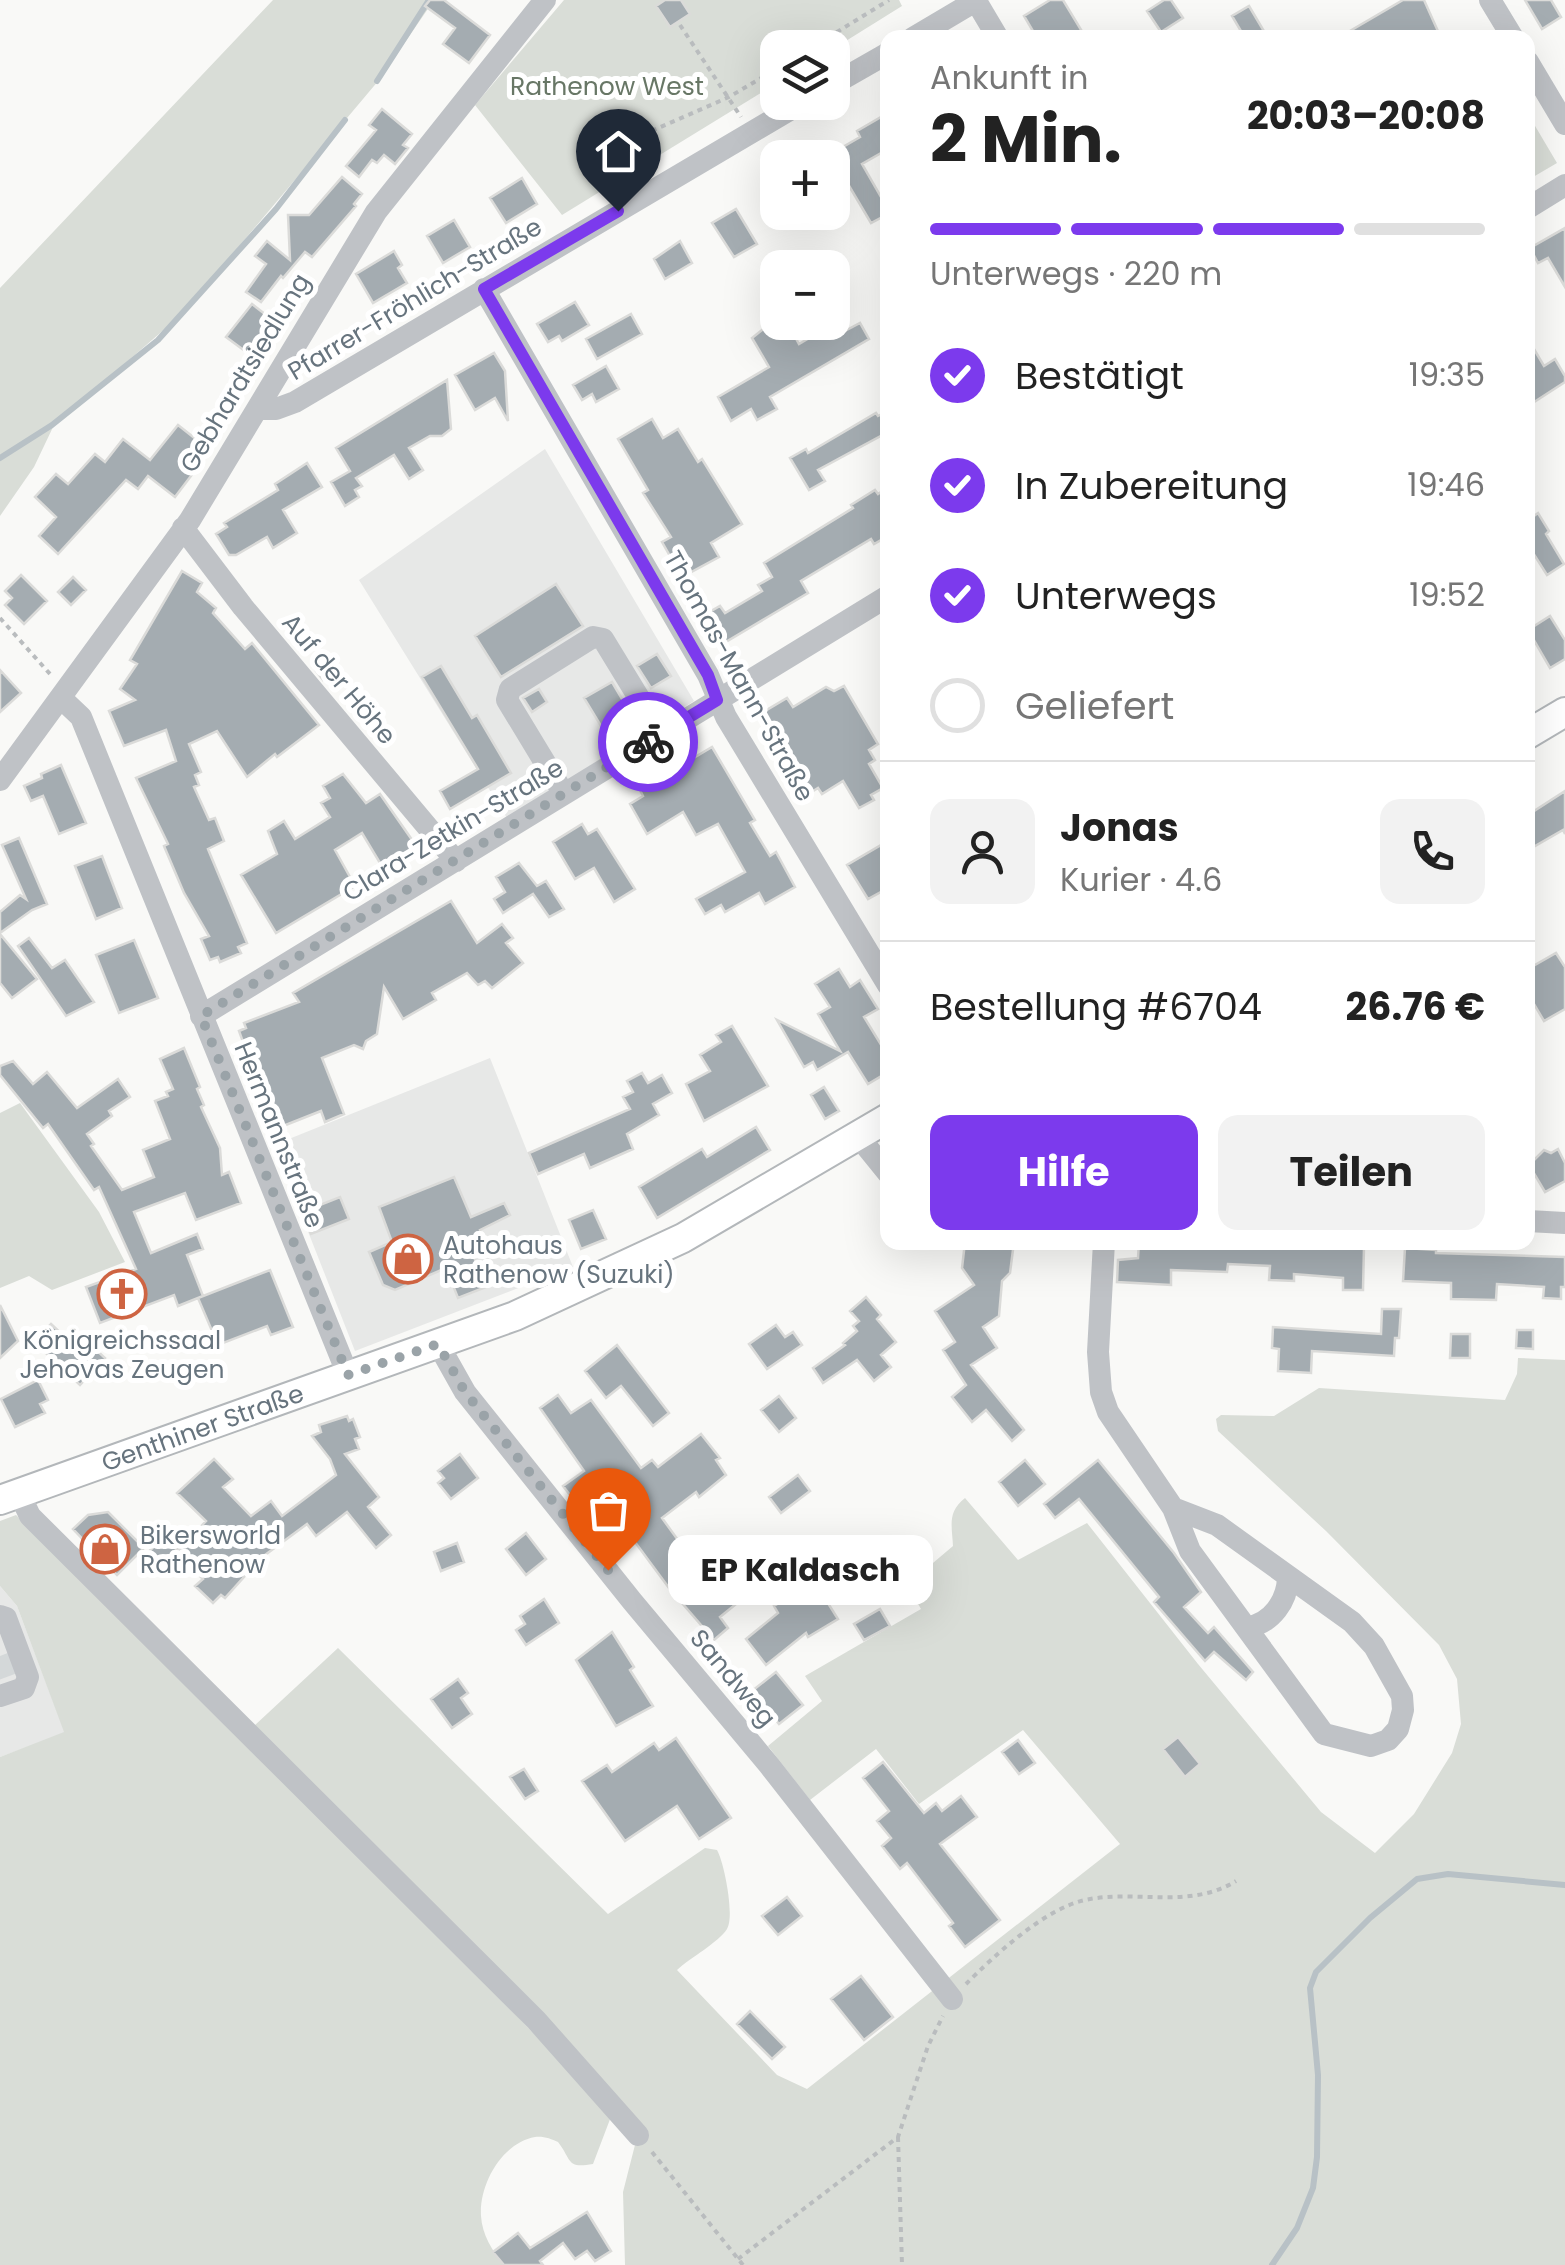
<!DOCTYPE html>
<html lang="de">
<head>
<meta charset="utf-8">
<style>
	body { margin:0; font-family:Poppins,sans-serif; background:#f2f2f2; color:#222; height:100vh; display:flex; flex-direction:column; font-size:38px; white-space:nowrap }
	* { box-sizing:border-box; margin:0 }
	p { font-size:32px; color:#767676 }
	.icon { flex:none; width:55px; height:55px; fill:none; stroke:currentColor; stroke-width:2; stroke-linecap:round; stroke-linejoin:round }
	.map { position:relative; flex:1; overflow:hidden }
	.drawer { position:absolute; left:880px; top:30px; width:655px; height:1220px; display:flex; flex-direction:column; background:#fff; border-radius:20px; box-shadow:0 10px 40px #0002 }
	.drawer>* { flex:none }
	.tools { position:absolute; left:760px; top:30px; display:grid; gap:20px }
	.tools a { display:grid; place-items:center; width:90px; height:90px; border-radius:20px; background:#fff; box-shadow:0 10px 40px #0002; font-size:50px }
	.pin { position:absolute; display:grid; place-items:center; width:85px; height:85px; color:#fff; margin:-102px -42px; border-radius:50% 50% 50% 0; rotate:-45deg; box-shadow:0 0 10px #0007 }
	.pin .icon { rotate:45deg }
	.courier { position:absolute; display:grid; place-items:center; width:100px; height:100px; margin:-50px; border:8px solid #7c3aed; border-radius:50%; background:#fff; color:#222; box-shadow:0 2px 12px #0007 }
	.bubble { position:absolute; height:70px; border-radius:20px; background:#fff; box-shadow:0 10px 40px #0002; font-size:32px; font-weight:700; line-height:70px; text-align:center }
	.overview em { font-style:normal; font-weight:700 }
	.overview div { display:flex; flex-direction:column-reverse }
	.overview { display:flex; align-items:center; justify-content:space-between; height:170px; padding:0 50px }
	h1 { font-size:65px; font-weight:700; line-height:75px }
	.bar { display:grid; grid-template-columns:repeat(4,1fr); gap:15px 10px; align-content:center; height:120px; padding:0 50px }
	.bar i { height:12px; border-radius:8px; background:#e0e0e0 }
	.bar .current { background:#7c3aed }
	.bar p { grid-column:span 4 }
	.line { display:flex; align-items:center; gap:25px; padding:0 50px; border-top:2px solid #e0e0e0 }
	.line div { flex:1 }
	.round { display:grid; place-items:center; flex:none; width:105px; height:105px; border-radius:20px; background:#f2f2f2 }
	ol { padding:0 50px; list-style:none }
	li { display:flex; align-items:center; gap:30px; height:110px }
	li p { margin-inline-start:auto }
	li .icon { padding:10px; border-radius:50%; background:#7c3aed; color:#fff; stroke-width:4 }
	li:last-child { color:#767676 }
	li i { width:55px; height:55px; border:5px solid #e0e0e0; border-radius:50% }
	.cta { display:flex; gap:20px; margin-top:auto; padding:20px 50px }
	.cta a { flex:1; height:115px; border-radius:20px; background:#7c3aed; color:#fff; font-size:40px; font-weight:700; line-height:115px; text-align:center }
	.cta a+a { background:#f2f2f2; color:#222 }
	.map>svg:first-child { display:block }
	.built { fill:#e7e8e7 }
	.green { fill:#d9ddd7 }
	.lines { fill:none; stroke-linecap:round; stroke-linejoin:round }
	.stream { stroke:#b8c1c6; stroke-width:6 }
	.building { fill:#a4acb1; stroke:#dbdbd9; stroke-width:2.5 }
	.minor-tunnel { stroke:#d4d8d9; stroke-width:22; stroke-dasharray:22 11; stroke-linecap:butt }
	.major-casing { stroke:#b3b7ba; stroke-width:32 }
	.path { stroke:#b9bcbe; stroke-width:4; stroke-dasharray:5 5; stroke-linecap:butt }
	.minor { stroke:#bfc2c6; stroke-width:22 }
	.major { stroke:#fff; stroke-width:28 }
	.done { stroke:#9aa3a8; stroke-width:10; stroke-dasharray:0 18 }
	.route { stroke:#7c3aed; stroke-width:12 }
	.labels { text-anchor:middle; dominant-baseline:central; stroke-width:10; stroke-linejoin:round; paint-order:stroke }
	.park-label { font-size:25px; fill:#687766; stroke:#fff }
	.street-label { font-size:25px; fill:#67747e; stroke:#fff }
	.poi-label { font-size:25px; fill:#67747e; stroke:#fff; text-anchor:start }
</style>
</head>
<body>
<div class="map">
<svg width="1565" height="2265" viewBox="0 0 1565 2265">
	<rect width="100%" height="100%" fill="#f9f9f7"/>
	<path class="built" d="M545 449 694 701 507 818 359 580Z
		M490 1058 573 1267 355 1351 274 1145Z
		M0 1586 17 1606 65 1733 0 1757Z"/>
	<path class="green" d="M273 0H434L379 80 182 314 54 425 34 467 0 516V288Z
		M564 0H899L902 6 833 49 778 48 777 83 562 215 475 105Z
		M1528 114 1557 163 1528 180Z
		M20 1103 99 1212 125 1262 52 1290 29 1276 0 1288V1113Z
		M1518 1358 1565 1360V2265H625L623 2192 636 2141 254 1726 338 1648 608 1914 705 1848 717 1850C724 1862 735 1916 727 1929 719 1942 690 1958 677 1970L777 2075 807 2089 1120 1844 1023 1730 919 1804 876 1749 810 1800 768 1746 822 1701 805 1676 921 1609 907 1585 953 1546C952 1526 947 1512 965 1498L1018 1560 1087 1523 1198 1664 1321 1812 1375 1853 1414 1814 1452 1753 1461 1724 1457 1679 1439 1645 1326 1531 1218 1431 1216 1419 1221 1415 1274 1416 1319 1388 1505 1400 1517 1374Z
		M16 1515 379 1874 612 2114 593 2164C566 2169 572 2160 558 2142 551 2139 544 2136 535 2137 502 2143 479 2184 481 2216 482 2234 492 2251 504 2265H0V1757L64 1732 17 1606 0 1586V1521Z"/>
	<g class="lines">
		<path class="stream" d="M377 81 429 0
			M0 458 52 425 158 340 276 209 345 120
			M1272 2265 1297 2228 1313 2188 1317 2157 1318 2075 1310 1988 1316 1972 1370 1918 1417 1879 1448 1874 1565 1885"/>
	</g>
	<path class="building" d="M430 0H444L490 35 469 63 443 44 455 28 425 6Z
		M665 0H681L690 14 670 27 656 6Z
		M1050 0H1063L1086 38H1037L1024 16Z
		M1164 0H1171L1183 18 1161 32 1147 11Z
		M1403 0H1424L1441 38H1338Z
		M1525 0H1551L1561 17 1542 29Z
		M1249 6 1268 38H1245L1232 16Z
		M382 109 412 134 403 145 408 148 395 164 384 155 377 163 372 160 359 177 346 166 376 130 369 125Z
		M888 113V149L862 164 888 209V214L871 223 845 179 832 186V158H824L860 137 857 131Z
		M342 177 362 194 354 204 356 206 312 257 305 252 283 278 281 276 261 302 246 292 266 264 255 256 267 241 290 260 288 215H309Z
		M522 178 537 204 506 223 490 198Z
		M736 209 757 244 734 257 712 223Z
		M454 220 470 247 443 263 427 236Z
		M1565 228V287L1548 258 1538 263 1530 248Z
		M680 241 692 263 665 279 654 259Z
		M394 251 402 265 398 268 407 283 373 303 356 274Z
		M575 302 589 325 562 341 559 336 548 342 537 324Z
		M252 304 270 318 265 325 269 328 249 354 226 337Z
		M631 314 642 334 597 359 586 339Z
		M772 322H787L799 344 836 322 843 332 860 323 869 339 770 397 777 409 757 420 751 409 731 421 718 397 769 367 752 338Z
		M1528 339 1544 366 1555 359 1565 376V382L1528 406Z
		M494 353 505 371 508 421 495 398 475 410 455 375Z
		M606 366 619 389 596 402 592 394 582 400 573 385Z
		M447 380 451 429 442 436H430L409 448 423 470 409 479 394 455 356 478 362 486 355 490 359 497 345 506 331 482 350 471 336 448Z
		M888 411V432L818 470 825 481 809 490 790 458 806 449 808 453 876 413 878 416Z
		M652 419 663 438 678 429 698 462 702 459 742 524 711 543 719 557 682 577 662 542 671 537 643 493 648 490 618 439Z
		M178 425 202 444 188 461 197 468 175 497 148 476 138 489 126 480 58 554 39 536 56 517 35 497 56 474 68 484 95 454 105 462 123 439 150 460Z
		M307 463 322 487 283 510 297 533 273 548 267 537 236 555H229L216 534 227 527 224 523 278 490 275 484Z
		M875 490 878 494 881 492 888 502V536L874 544 871 539 801 581 808 593 724 643 706 614 720 606 725 613 762 591 758 585 772 577 764 563 853 508 851 505Z
		M1528 505 1534 516 1538 513 1549 531 1546 534 1564 564 1547 575 1528 545Z
		M182 571 202 583 197 592 216 608 213 613 245 649 252 643 319 725 277 757 275 754 247 777 217 731 189 744 201 772 195 775 199 785 194 787 209 820 215 818 224 841 208 849 247 943 238 947 241 953 220 962 218 957 210 960 201 939 209 936 184 893 164 846 168 844 136 778 176 761 166 730 124 746 109 711 135 700 120 689 137 664 130 660Z
		M21 575 47 601 24 624 5 605 12 598 5 591Z
		M73 577 86 590 71 605 58 592Z
		M556 584 583 626 501 677 475 636Z
		M1550 616 1565 640V659L1550 668 1528 630Z
		M657 654 671 676 651 688 637 666Z
		M327 656 337 669 323 680 313 667Z
		M441 666 472 718 477 715 511 773 450 809 440 791 478 769 422 677Z
		M0 670 21 693 0 712Z
		M612 682 631 714 604 731 584 698Z
		M844 686 878 744 869 750 875 760 869 764 883 788 871 795 874 800 859 808 843 781 822 794 818 788 802 798 785 769 791 766 760 714 787 698 793 707 826 687 834 691Z
		M539 689 547 702 532 712 523 698Z
		M712 747 755 820 750 823 770 856 776 852 795 887 765 904 759 893 725 912 721 905 705 914 696 899 745 872 718 824 696 835 683 812 647 834 630 804 643 796 640 790Z
		M61 765 86 823 59 834 43 796 31 801 24 786 42 778 41 774Z
		M343 774 366 803 380 794 417 847 383 868 362 833 335 850 355 886 276 933 241 875 277 854 268 831 284 821 295 839 330 817 321 803 330 798 323 786Z
		M1565 791V834L1563 830 1528 850V815Z
		M582 824 588 834 597 829 635 889 614 902 594 868 575 879 553 842Z
		M19 838 47 904 32 910 0 933V912L20 895 26 899 2 845Z
		M888 841V888L868 899 847 865Z
		M102 856 122 908 96 919 75 866Z
		M519 863 537 886 546 881 564 909 549 917 533 894 503 913 494 899 505 892 496 877Z
		M451 901 477 943 502 924 513 938 506 943 523 963 492 988 485 981 478 985 467 973 432 993 436 1000 403 1019 384 987 377 1034 366 1041 363 1049 354 1045 322 1058 344 1114 325 1122 321 1111 278 1128 250 1052 247 1053 239 1031 246 1028 244 1023 299 1002 293 993Z
		M0 934 37 979 12 998 0 983Z
		M29 938 52 968 65 960 94 1002 66 1016 18 946Z
		M134 940 158 998 119 1013 96 955Z
		M1556 953 1565 967V1009L1544 1021 1528 994V969Z
		M839 969 850 987 860 980 878 1009 864 1017 888 1056V1072L868 1084 848 1052 817 1070 813 1062 804 1067 777 1020 840 1051 818 1014 830 1007 815 984Z
		M732 1026 768 1086 704 1121 686 1084 710 1071 700 1055 721 1042 716 1035Z
		M184 1048 200 1087 197 1089 204 1105 201 1107 220 1148 222 1175 229 1172 241 1203 196 1220 185 1193 134 1212 151 1253 197 1234 203 1249 187 1255 203 1296 178 1306 174 1295 100 1323 86 1287 136 1269 99 1187 94 1190 48 1124 43 1128 0 1075V1066L13 1061 33 1084 47 1072 77 1108 118 1079 130 1097 109 1111 112 1116 87 1134 94 1144 91 1146 122 1190 154 1177 143 1150 170 1139 155 1101 168 1096 166 1092 173 1089 160 1059Z
		M642 1073 648 1083 662 1075 672 1093 653 1104 659 1115 627 1134 633 1149 590 1168 584 1154 538 1174 529 1153 630 1109 623 1097 633 1092 627 1081Z
		M824 1087 839 1111 825 1119 811 1095Z
		M756 1127 770 1150 657 1218 639 1187 702 1149 707 1157Z
		M1558 1149 1565 1163V1181L1545 1192 1529 1165 1544 1150 1551 1153Z
		M454 1177 471 1217 504 1203 510 1215 480 1230 488 1251 474 1257 486 1287 458 1298 446 1268 395 1290 383 1285 369 1252 392 1242 379 1207Z
		M340 1197 349 1219 311 1234 302 1212Z
		M593 1210 606 1239 581 1249 569 1220Z
		M965 1242H1014L1010 1273 1002 1281 999 1316 983 1327 997 1348 971 1365 1024 1430 1012 1441 986 1410 972 1422 952 1397 966 1385 943 1350 955 1342 935 1311 974 1285 962 1268Z
		M1139 1242 1364 1247 1363 1290H1343V1278L1294 1274V1281L1269 1280 1270 1266 1228 1264 1227 1272 1171 1270V1285L1117 1282 1118 1260 1138 1258Z
		M1405 1248 1436 1250V1253L1565 1257V1287H1561V1299L1543 1298 1544 1287 1497 1284 1496 1300 1451 1299V1283L1403 1281Z
		M270 1270 293 1327 271 1335 267 1326 218 1345 198 1298Z
		M866 1297 881 1315 877 1319 896 1342 881 1355 891 1367 874 1381 857 1360 823 1383 813 1368 845 1345 843 1343 857 1331 853 1326 859 1321 850 1311Z
		M0 1305 18 1341 0 1358Z
		M1382 1309H1401L1399 1338H1395L1394 1356 1312 1351 1311 1373 1278 1371 1279 1349 1272 1348 1273 1327 1381 1334Z
		M51 1324 67 1339 75 1330 105 1358 80 1385 34 1342Z
		M776 1325 785 1337 793 1332 802 1345 767 1369 749 1344Z
		M1517 1330H1533V1349L1516 1348Z
		M1451 1334H1470V1358H1450Z
		M617 1345 669 1413 653 1426 621 1386 606 1398 585 1371Z
		M38 1380 48 1400 40 1404 45 1413 15 1427 1 1399Z
		M558 1395 571 1413 591 1400 641 1468 652 1460 658 1467 701 1434 720 1458 716 1460 726 1475 699 1497 696 1492 662 1518 691 1558 695 1555 736 1604 720 1617 728 1628 714 1640 669 1588 592 1484 573 1499 563 1486 584 1471 540 1408Z
		M779 1396 796 1418 779 1432 761 1410Z
		M347 1416 349 1421 353 1419 360 1437 355 1439 359 1449 345 1454 379 1497 368 1507 391 1535 376 1548 347 1512 316 1536 307 1524 261 1558 225 1598 221 1595 213 1603 195 1586 203 1579 176 1553 206 1521 177 1493 214 1459 233 1479 223 1487 251 1516 271 1501 282 1516 336 1475 330 1459 312 1436 321 1432 319 1425Z
		M460 1454 478 1478 451 1499 438 1483 444 1478 438 1471Z
		M1025 1460 1045 1484 1018 1506 999 1482Z
		M1098 1460 1174 1553 1201 1592 1184 1607 1208 1633 1214 1627 1253 1672 1246 1680 1214 1652 1205 1661 1154 1602 1159 1597 1079 1499 1055 1518 1044 1504Z
		M798 1475 810 1491 781 1513 769 1497Z
		M108 1512 144 1548 117 1575 73 1529 88 1515Z
		M526 1533 546 1559 526 1575 506 1549Z
		M165 1536 177 1549 156 1570 143 1557Z
		M457 1543 464 1562 441 1571 434 1552Z
		M814 1581 838 1619 808 1637 806 1633 766 1665 746 1639 778 1613 774 1606Z
		M544 1599 559 1623 526 1645 516 1630 525 1624 520 1616Z
		M880 1609 890 1626 864 1640 854 1624Z
		M612 1632 634 1667 630 1670 653 1706 616 1726 576 1660Z
		M776 1672 803 1705 779 1724 752 1691Z
		M458 1679 468 1693 461 1698 472 1714 452 1728 431 1699Z
		M1178 1737 1200 1764 1185 1777 1163 1749Z
		M676 1738 731 1818 699 1839 677 1806 625 1841 582 1781 607 1765 612 1772 654 1743 659 1750Z
		M1018 1740 1035 1763 1019 1774 1002 1752Z
		M883 1762 924 1813 936 1803 942 1811 961 1796 977 1817 940 1844 1000 1920 965 1947 949 1926 953 1923 907 1863 900 1869 882 1846 891 1838 877 1821 889 1811 863 1778Z
		M524 1769 538 1791 525 1799 510 1777Z
		M787 1897 802 1916 778 1935 762 1916Z
		M861 1976 893 2017 864 2040 831 1999Z
		M750 2011 785 2047 772 2059 737 2024Z
		M587 2212 611 2251 595 2261 587 2251 575 2259 563 2243 540 2261 543 2265H504L493 2252 518 2233 530 2248Z"/>
	<g class="lines">
		<path class="minor-tunnel" d="M0 1656 8 1677"/>
		<g class="major-casing">
			<g id="major">
				<path d="M1528 734 1565 712"/>
				<path id="s1" d="M0 1500 515 1316 683 1238 888 1118"/>
			</g>
		</g>
		<path class="path" d="M680 25 741 117
			M811 48 889 0
			M610 118 626 134 638 137 729 97 778 68
			M0 618 50 674
			M966 1984C994 1956 1044 1909 1085 1900 1136 1889 1189 1910 1236 1881
			M898 2137 902 2265
			M652 2152 743 2265
			M738 2259 898 2137 928 2046 943 2016"/>
		<path class="minor" d="M1490 0 1513 38
			M976 1 998 38
			M913 38 977 0
			M1528 62 1565 124
			M832 85 888 53
			M1528 208 1565 185
			M484 289 708 675 726 717 888 985
			M258 409H276L295 402 803 102
			M183 528 243 607 456 861
			M62 699 81 717 348 1375
			M0 780 190 520 376 212 545 0
			M564 794 507 700 510 689 593 637 603 639 661 734
			M201 1016 888 596
			M858 1136 888 1173
			M1528 1221 1565 1223
			M1104 1242 1098 1352 1101 1392 1108 1412 1173 1508 1190 1551 1324 1734 1371 1746 1388 1740 1398 1729 1403 1710 1402 1696 1374 1646 1352 1622 1217 1525 1173 1508
			M438 1344 465 1392 632 1601 769 1765 952 1999
			M19 1493 30 1516 536 2020 638 2135
			M0 1616 6 1618 28 1677 24 1688 0 1696
			M1248 1627C1272 1623 1287 1601 1288 1578"/>
		<use href="#major" class="major"/>
	</g>
	<g class="lines">
		<path class="done" d="M608 1570 465 1392 438 1344 348 1375 201 1016 648 742"/>
		<path class="route" d="M618 211 484 289 708 675 717 700 648 742"/>
	</g>
	<defs>
		<g id="shop-ring" transform="scale(2.5)"><circle r="9.5" fill="#fff" stroke="#ce6442" stroke-width="1.5"/><path d="M-5-2.5h2.3a2.7 3.5 0 0 1 5.4 0H5L5.5 6h-11ZM-1.5-2.5h3a1.5 2.3 0 0 0-3 0Z" fill="#ce6442"/></g>
		<g id="church-ring" transform="scale(2.5)"><circle r="9.5" fill="#fff" stroke="#ce6442" stroke-width="1.5"/><path d="M-1.2-6h2.4v3.5h3.3v2.4h-3.3V6h-2.4V-.1h-3.3v-2.4h3.3Z" fill="#ce6442"/></g>
	</defs>
	<g fill-rule="evenodd">
		<use href="#shop-ring" x="408" y="1259"/>
		<use href="#church-ring" x="122" y="1294"/>
		<use href="#shop-ring" x="105" y="1549"/>
	</g>
	<g class="labels">
		<g class="park-label">
			<text x="607" y="86">Rathenow West</text>
		</g>
		<g class="street-label">
			<text transform="translate(415 299) rotate(-31)">Pfarrer-Fröhlich-Straße</text>
			<text transform="translate(245 373) rotate(-59)">Gebhardtsiedlung</text>
			<text transform="translate(739 676) rotate(61)">Thomas-Mann-Straße</text>
			<text transform="translate(339 679) rotate(50)">Auf der Höhe</text>
			<text transform="translate(453 830) rotate(-31)">Clara-Zetkin-Straße</text>
			<text transform="translate(279 1135) rotate(68)">Hermannstraße</text>
			<text stroke="none"><textPath href="#s1" startOffset="215">Genthiner Straße</textPath></text>
			<text transform="translate(733 1678) rotate(50)">Sandweg</text>
		</g>
		<g class="poi-label">
			<text x="443" y="1245">Autohaus<tspan x="443" dy="29">Rathenow (Suzuki)</tspan></text>
			<text x="122" y="1340" text-anchor="middle">Königreichssaal<tspan x="122" dy="29">Jehovas Zeugen</tspan></text>
			<text x="140" y="1535">Bikersworld<tspan x="140" dy="29">Rathenow</tspan></text>
		</g>
	</g>
</svg>
<div class="tools">
<a><svg class="icon" aria-label="layers" viewBox="0 0 24 24"><path d="M12 4l9 5-9 5-9-5zM3 14l9 5 9-5"/></svg></a>
<a>+</a>
<a>−</a>
</div>
<div class="pin" style="left:608px;top:1570px;background:#ea580c"><svg class="icon" aria-label="bag" viewBox="0 0 24 24"><path d="M5 8h14l-1 12H6zM9 8a3 3 0 0 1 6 0"/></svg></div>
<div class="pin" style="left:618px;top:211px;background:#1f2937"><svg class="icon" aria-label="home" viewBox="0 0 24 24"><path d="M3 11l9-7 9 7M6 9v11h12V9"/></svg></div>
<div class="courier" style="left:648px;top:742px"><svg class="icon" aria-label="bike" viewBox="0 0 24 24"><circle cx="6" cy="16" r="4"/><circle cx="18" cy="16" r="4"/><path d="M6 16l4-8h5l3 8M10 8l3 8H6M13 5h3"/></svg></div>
<div class="bubble" style="left:668px;top:1535px;width:265px">EP Kaldasch</div>
<section class="drawer">
<div class="overview"><div><h1>2 Min.</h1><p>Ankunft in</p></div><em>20:03–20:08</em></div>
<div class="bar"><i class="current"></i><i class="current"></i><i class="current"></i><i></i><p>Unterwegs · 220 m</p></div>
<ol>
<li><svg class="icon" aria-label="check" viewBox="0 0 24 24"><path d="M5 12l5 5 9-10"/></svg>Bestätigt<p>19:35</p></li>
<li><svg class="icon" aria-label="check" viewBox="0 0 24 24"><path d="M5 12l5 5 9-10"/></svg>In Zubereitung<p>19:46</p></li>
<li><svg class="icon" aria-label="check" viewBox="0 0 24 24"><path d="M5 12l5 5 9-10"/></svg>Unterwegs<p>19:52</p></li>
<li><i></i>Geliefert</li>
</ol>
<div class="line" style="height:180px"><a class="round"><svg class="icon" aria-label="person" viewBox="0 0 24 24"><circle cx="12" cy="8" r="4"/><path d="M4 21q1-7 8-7t8 7"/></svg></a><div><b>Jonas</b><p>Kurier · 4.6</p></div><a class="round"><svg class="icon" aria-label="phone" viewBox="0 0 24 24"><path d="M5 4h4l2 5-3 2q2 4 5 5l2-3 5 2v4C11 20 4 13 5 4z"/></svg></a></div>
<div class="line" style="height:130px"><div>Bestellung #6704</div><b>26.76 €</b></div>
<div class="cta"><a>Hilfe</a><a>Teilen</a></div>
</section>
</div>
</body>
</html>
